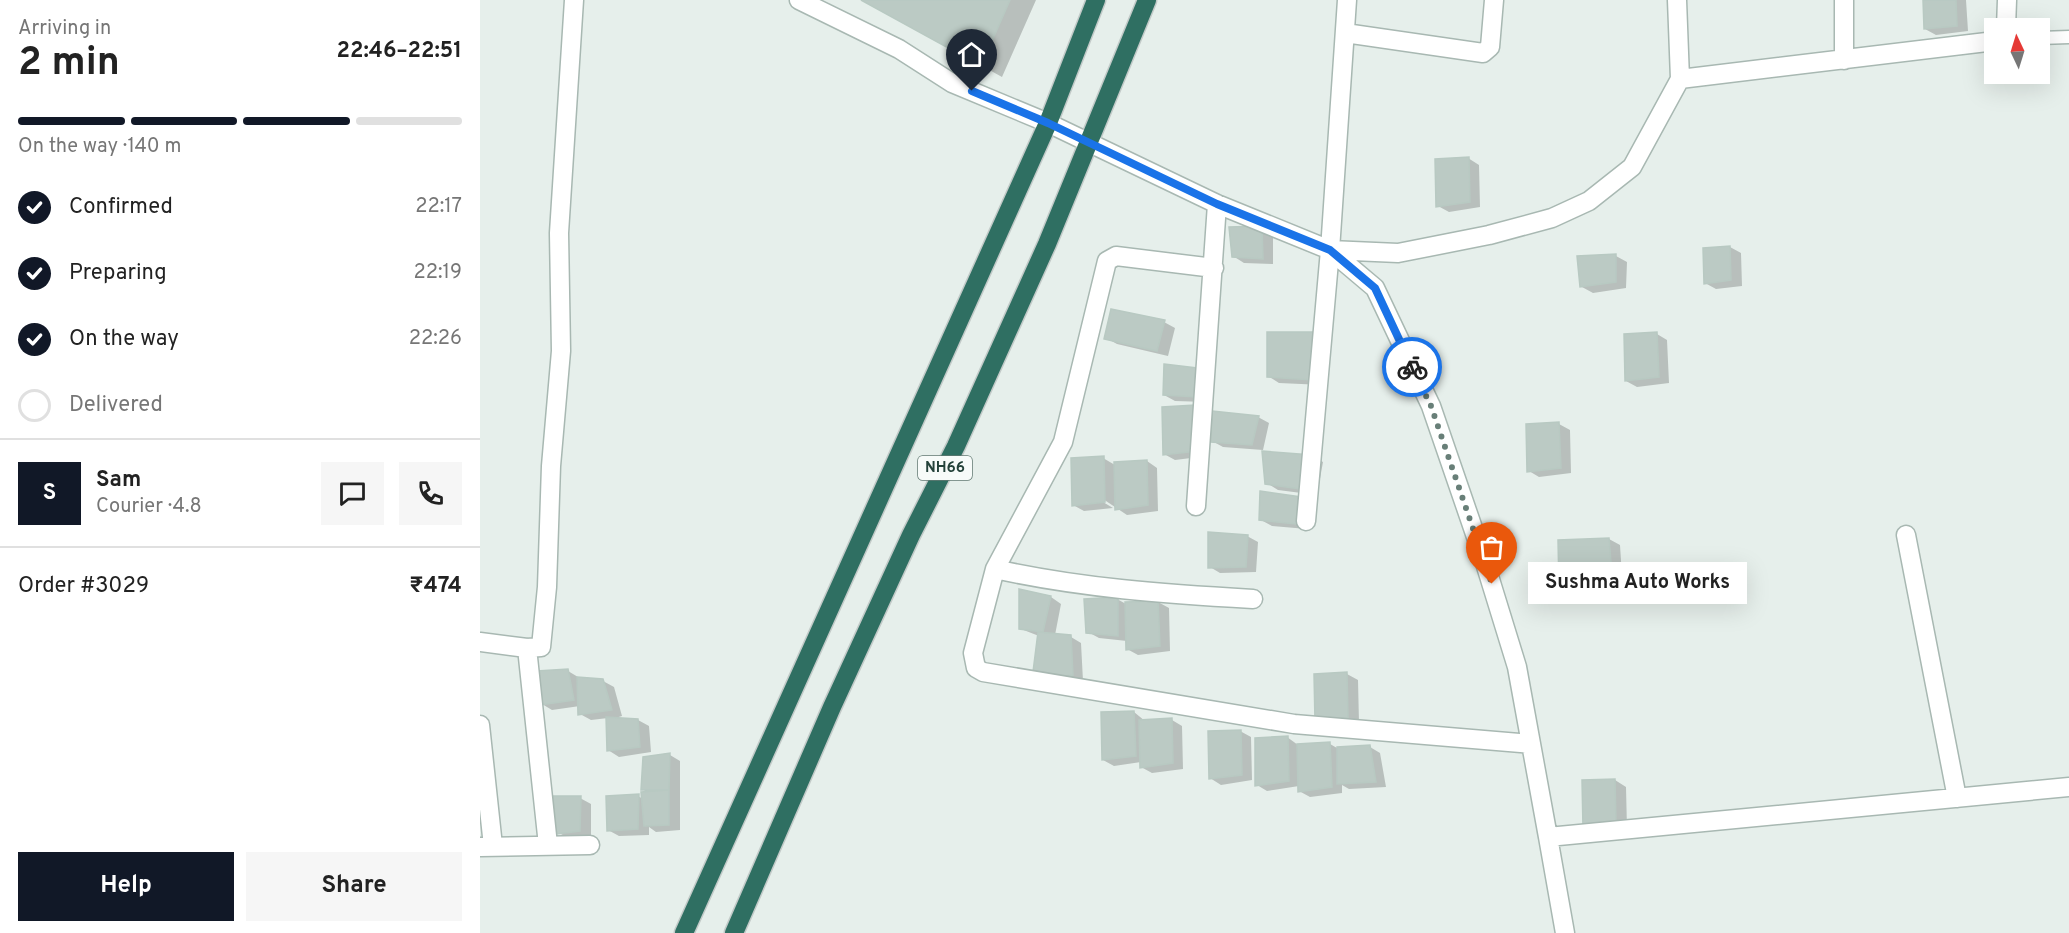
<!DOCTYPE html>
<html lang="en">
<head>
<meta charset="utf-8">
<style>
	body { margin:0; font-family:Overpass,sans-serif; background:#f6f6f6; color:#222; height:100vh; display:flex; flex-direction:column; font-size:22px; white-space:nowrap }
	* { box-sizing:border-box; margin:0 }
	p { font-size:20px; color:#767676 }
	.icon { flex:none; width:33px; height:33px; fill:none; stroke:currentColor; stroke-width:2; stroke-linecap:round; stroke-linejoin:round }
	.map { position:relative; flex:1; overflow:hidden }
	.sheet { display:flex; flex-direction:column; background:#fff; width:480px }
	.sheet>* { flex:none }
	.needle { width:39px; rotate:356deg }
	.buttons { position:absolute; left:1504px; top:18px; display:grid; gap:12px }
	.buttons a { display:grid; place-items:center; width:66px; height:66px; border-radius:0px; background:#fff; box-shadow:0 6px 24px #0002; font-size:30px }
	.pin { position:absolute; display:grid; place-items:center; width:51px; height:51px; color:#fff; margin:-62px -26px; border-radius:50% 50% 50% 0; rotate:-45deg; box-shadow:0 0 6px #0007 }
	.pin .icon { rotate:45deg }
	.courier { position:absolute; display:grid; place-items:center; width:60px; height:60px; margin:-30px; border:4px solid #1a73e8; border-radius:50%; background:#fff; color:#222; box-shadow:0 2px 8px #0007 }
	.bubble { position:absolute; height:42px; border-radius:0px; background:#fff; box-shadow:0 6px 24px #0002; font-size:20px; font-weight:700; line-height:42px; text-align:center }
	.overview em { font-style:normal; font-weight:700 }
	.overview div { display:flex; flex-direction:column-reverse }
	.overview { display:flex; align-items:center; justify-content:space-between; height:102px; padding:0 18px }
	h1 { font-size:39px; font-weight:700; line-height:45px }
	.bar { display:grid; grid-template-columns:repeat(4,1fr); gap:9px 6px; align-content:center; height:72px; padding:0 18px }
	.bar i { height:8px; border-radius:4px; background:#e0e0e0 }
	.bar .active { background:#111827 }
	.bar p { grid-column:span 4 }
	.line { display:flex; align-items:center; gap:15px; padding:0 18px; border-top:2px solid #e0e0e0 }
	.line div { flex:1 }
	.round { display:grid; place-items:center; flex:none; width:63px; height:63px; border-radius:0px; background:#f6f6f6 }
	ol { padding:0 18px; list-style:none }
	li { display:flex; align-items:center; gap:18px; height:66px }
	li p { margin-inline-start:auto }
	li .icon { padding:6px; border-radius:50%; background:#111827; color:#fff; stroke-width:4 }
	li:last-child { color:#767676 }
	li i { width:33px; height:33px; border:3px solid #e0e0e0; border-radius:50% }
	.action { display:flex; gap:12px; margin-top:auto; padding:12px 18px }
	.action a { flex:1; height:69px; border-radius:0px; background:#111827; color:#fff; font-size:24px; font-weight:700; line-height:69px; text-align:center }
	.action a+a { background:#f6f6f6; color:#222 }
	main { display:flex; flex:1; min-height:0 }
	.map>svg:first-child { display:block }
	.shadow { fill:#0003 }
	.building { fill:#bbcac4; stroke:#b8c9c2; stroke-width:1.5 }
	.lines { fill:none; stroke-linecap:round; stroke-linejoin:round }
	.lane-casing { stroke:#a8b8b2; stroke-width:15 }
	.street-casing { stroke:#a8b8b2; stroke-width:21 }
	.highway-casing { stroke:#c2cac8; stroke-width:21 }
	.lane { stroke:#fff; stroke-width:12 }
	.street { stroke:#fff; stroke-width:18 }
	.highway { stroke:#2f6f62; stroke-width:18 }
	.done { stroke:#687f78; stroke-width:6; stroke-dasharray:0 10.8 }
	.route { stroke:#1a73e8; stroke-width:8 }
	.labels { text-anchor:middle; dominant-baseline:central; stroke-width:4.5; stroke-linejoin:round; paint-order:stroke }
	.shield { fill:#f7fbf9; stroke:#637a73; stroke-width:1.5 }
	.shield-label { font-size:15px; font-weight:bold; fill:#24423a }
</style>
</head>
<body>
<main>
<section class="sheet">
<div class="overview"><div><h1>2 min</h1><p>Arriving in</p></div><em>22:46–22:51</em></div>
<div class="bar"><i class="active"></i><i class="active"></i><i class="active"></i><i></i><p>On the way · 140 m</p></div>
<ol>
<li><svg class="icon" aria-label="check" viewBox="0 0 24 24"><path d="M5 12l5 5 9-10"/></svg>Confirmed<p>22:17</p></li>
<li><svg class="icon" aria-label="check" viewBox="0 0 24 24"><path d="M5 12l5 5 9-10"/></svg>Preparing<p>22:19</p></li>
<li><svg class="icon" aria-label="check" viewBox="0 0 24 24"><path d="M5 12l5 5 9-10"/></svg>On the way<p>22:26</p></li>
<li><i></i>Delivered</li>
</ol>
<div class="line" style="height:108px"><b class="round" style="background:#111827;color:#fff">S</b><div><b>Sam</b><p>Courier · 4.8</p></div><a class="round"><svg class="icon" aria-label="chat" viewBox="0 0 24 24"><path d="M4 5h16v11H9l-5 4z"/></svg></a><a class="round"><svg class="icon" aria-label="phone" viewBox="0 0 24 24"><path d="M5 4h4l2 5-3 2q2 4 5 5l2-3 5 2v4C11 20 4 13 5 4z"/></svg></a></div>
<div class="line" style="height:78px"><div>Order #3029</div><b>₹474</b></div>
<div class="action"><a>Help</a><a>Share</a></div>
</section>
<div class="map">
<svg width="1589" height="933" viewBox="0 0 1589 933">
	<rect width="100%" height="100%" fill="#e6efeb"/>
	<path class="shadow" d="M383 0H556L522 77Z
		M1444 0H1486L1488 31 1456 35 1445 29Z
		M988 158 999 165 1000 207 969 212 958 206Z
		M782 227 793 234V264L764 263 753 256Z
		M1250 247 1261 253 1262 286 1236 289 1225 283Z
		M1136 256 1147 262 1146 288 1113 293 1102 287 1099 257Z
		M684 322 695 328 688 356 637 344 626 338Z
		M788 334 843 385 799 383 788 376Z
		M1177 334 1187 340 1189 383 1157 387 1146 381Z
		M685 366 727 402 695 401 684 395Z
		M684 409 727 456 695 460 684 454Z
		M778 417 789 423 783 450 743 447 732 441Z
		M1079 424 1090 430 1091 473 1059 477 1049 471Z
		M832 456 843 462 837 495 798 490 787 483Z
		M623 458 635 465 667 461 677 468 678 511 647 515 620 497 618 499 633 508 604 511 593 505Z
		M820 498 827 529 792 526 781 520Z
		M767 536 778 542 776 572 740 573 730 567Z
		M1129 539 1140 545 1143 592 1091 593 1080 587Z
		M571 597 581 604 575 635 591 637 601 643 603 681 564 685 559 636 541 629Z
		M637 599 646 604 678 602 689 608 690 651 658 655 647 649V641L619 638 608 632Z
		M88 671 98 677 123 681 134 687 142 716 132 719 158 720 169 726 171 752 139 757 128 750V718L111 720 100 714V706L72 710 62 704Z
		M867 674 878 680 879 723 847 728Z
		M654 712 665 721 692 720 702 726 703 769 672 773 661 767V762L634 766 623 760Z
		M760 731 771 737 772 780 741 785 730 778Z
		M807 737 818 745 850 744 857 748 890 747 900 753 906 787 869 789 862 785V793L830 797 819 791V786L787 791 777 785Z
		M190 755 200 761V830L176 832 169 827V835L139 836 128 830 158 796 163 799 169 793 162 789Z
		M1135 780 1146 787 1147 829 1115 834Z
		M100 798 111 804V836L90 839 79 833Z"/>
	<path class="building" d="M381 0H530L501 66Z
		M1443 0H1476L1477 26 1444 29Z
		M989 157 990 202 956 207 955 159Z
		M782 226 783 259 752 257 749 227Z
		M1250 246 1251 280 1224 284 1223 248Z
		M1136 254V282L1100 287 1097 256Z
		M631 309 685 320 677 351 624 339Z
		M787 332H834L832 380 787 377Z
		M1177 332 1179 377 1145 381 1144 334Z
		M684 364 717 368V397L683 395Z
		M715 405 717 451 683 455 682 407Z
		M732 411 779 416 772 445 731 442Z
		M1079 422 1081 468 1047 472 1046 424Z
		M782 451 832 455 827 490 785 484Z
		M624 456 625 502 592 506 591 458Z
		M667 460 668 505 635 510 634 462Z
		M780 491 821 497 816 524 779 520Z
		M728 532 768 535 766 567 728 568Z
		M1129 538 1133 587 1079 588 1078 540Z
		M539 589 571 596 563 632 539 629Z
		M638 597V636L606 633 604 599Z
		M678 601 680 646 646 650 645 602Z
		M558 632 591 635 593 675 552 680Z
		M88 669 94 700 60 705 57 671Z
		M867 672 868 718 835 722 834 674Z
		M97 677 123 679 132 710 98 715Z
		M654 711 656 756 622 760 621 712Z
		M126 717 158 719 160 747 127 751Z
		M692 718 693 763 660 768 659 720Z
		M761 730 762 775 729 779 728 731Z
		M808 736 809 781 775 786V738Z
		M850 742 852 787 818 792 817 744Z
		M890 745 896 782 857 784V747Z
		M190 753 189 790H161L163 757Z
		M1135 779 1136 824 1103 829 1102 780Z
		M189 790V825L164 826 161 792Z
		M159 794 158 829 127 831 126 796Z
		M73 796H101L100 831 77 834Z"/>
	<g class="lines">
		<g class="lane-casing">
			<path id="lane" d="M1560 38 1589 37"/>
		</g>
		<g class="street-casing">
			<path id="street" d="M319 0 419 49 472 83 568 123 737 204 850 250 895 288 951 406 1005 563 1037 667 1068 837
				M1197 0 1200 79 1515 41
				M1364 0V60
				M1526 28 1527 0
				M865 33 1003 53 1010 47 1014 0
				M850 250 918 253 1009 235 1072 218 1109 201 1152 167 1200 79
				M734 268 636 256 627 261 583 442 515 569 493 653 496 668 503 672 814 724 1051 744
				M716 506 737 204
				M826 521 850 250 867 0
				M1426 535 1477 798
				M515 569C600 588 686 594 773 599
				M0 642 47 648 61 647 67 587 71 466 81 351 79 233 94 0
				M47 648 68 845
				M0 725 13 846
				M0 847 110 845
				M1085 933 1068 837 1589 787"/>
		</g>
		<g class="highway-casing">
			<path id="highway" d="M204 933 568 123 616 0
				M254 933 352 707 431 535 476 446 567 244 667 0"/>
		</g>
		<use href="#lane" class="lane"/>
		<use href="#street" class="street"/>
		<use href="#highway" class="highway"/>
	</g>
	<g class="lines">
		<path class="done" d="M932 367 951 406 1012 584"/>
		<path class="route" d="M492 91 568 123 737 204 850 250 895 288 932 367"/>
	</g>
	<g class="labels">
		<rect class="shield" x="438" y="456" width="54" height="24" rx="4.5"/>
		<g class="shield-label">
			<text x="465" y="468">NH66</text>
		</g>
	</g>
</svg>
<div class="buttons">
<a><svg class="needle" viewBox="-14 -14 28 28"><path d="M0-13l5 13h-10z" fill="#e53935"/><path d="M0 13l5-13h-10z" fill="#767676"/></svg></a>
</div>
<div class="pin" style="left:1012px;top:584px;background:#ea580c"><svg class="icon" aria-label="bag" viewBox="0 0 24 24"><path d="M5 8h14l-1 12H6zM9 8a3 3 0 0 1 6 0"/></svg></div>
<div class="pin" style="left:492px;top:91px;background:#1f2937"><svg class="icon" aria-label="home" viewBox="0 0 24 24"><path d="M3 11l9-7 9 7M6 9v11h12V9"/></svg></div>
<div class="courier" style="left:932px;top:367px"><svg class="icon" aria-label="bike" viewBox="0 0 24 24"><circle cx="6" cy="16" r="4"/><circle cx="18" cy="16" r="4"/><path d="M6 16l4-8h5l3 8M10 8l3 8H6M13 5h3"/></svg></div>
<div class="bubble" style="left:1048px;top:562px;width:219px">Sushma Auto Works</div>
</div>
</main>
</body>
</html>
